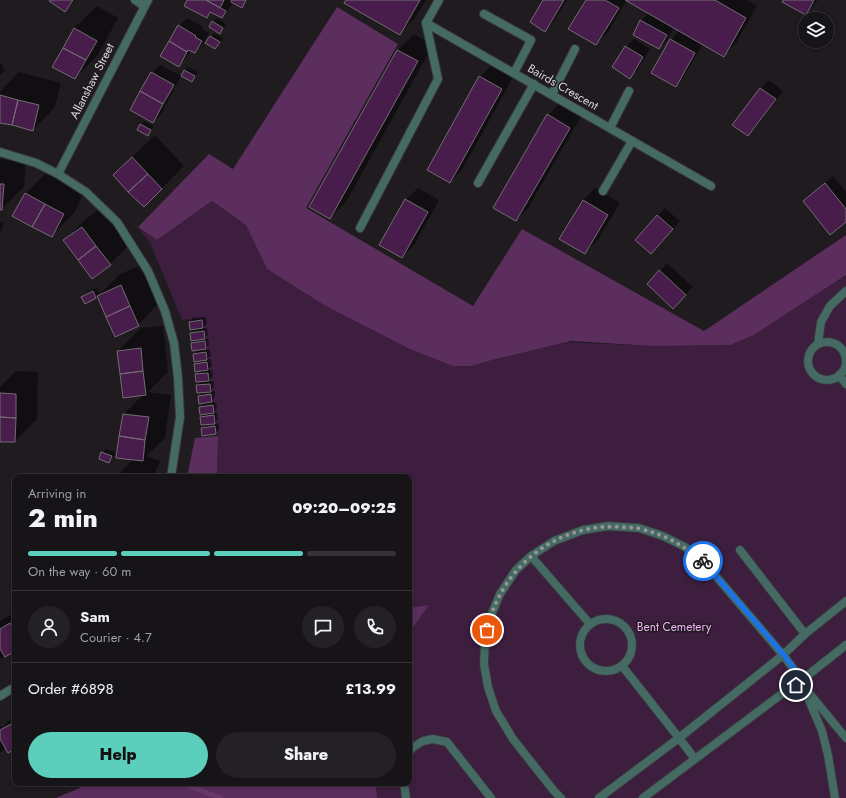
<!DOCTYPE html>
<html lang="en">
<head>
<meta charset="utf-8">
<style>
	body { margin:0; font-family:Jost,sans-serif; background:#242124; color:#f1f3f6; height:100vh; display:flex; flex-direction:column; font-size:15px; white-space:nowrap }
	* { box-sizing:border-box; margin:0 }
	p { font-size:13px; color:#9e9ea1 }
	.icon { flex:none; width:22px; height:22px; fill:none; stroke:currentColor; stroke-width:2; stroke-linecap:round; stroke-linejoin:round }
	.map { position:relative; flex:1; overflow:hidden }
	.details { position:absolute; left:12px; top:474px; width:400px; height:312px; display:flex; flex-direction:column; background:#171417; border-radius:8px; box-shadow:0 2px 6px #0003,0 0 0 1px #363336 }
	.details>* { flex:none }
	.buttons { position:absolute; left:798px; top:12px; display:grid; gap:8px }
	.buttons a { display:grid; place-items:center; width:36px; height:36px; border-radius:50%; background:#171417; box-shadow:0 2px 6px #0003,0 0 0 1px #363336; font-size:20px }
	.pin { position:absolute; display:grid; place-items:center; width:34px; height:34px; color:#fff; margin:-17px; border:2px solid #fff; border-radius:50%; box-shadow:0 1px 4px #0007 }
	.courier { position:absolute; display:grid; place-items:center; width:40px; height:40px; margin:-20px; border:3px solid #1a73e8; border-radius:50%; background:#fff; color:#222; box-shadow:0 1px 5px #0007 }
	.headline em { font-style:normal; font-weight:800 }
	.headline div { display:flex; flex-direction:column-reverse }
	.headline { display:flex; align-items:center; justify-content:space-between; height:68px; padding:0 16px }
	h1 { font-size:26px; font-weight:800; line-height:30px }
	.bar { display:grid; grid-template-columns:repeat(4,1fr); gap:6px 4px; align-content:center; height:48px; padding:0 16px }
	.bar i { height:5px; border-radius:3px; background:#363336 }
	.bar .current { background:#5bcebc }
	.bar p { grid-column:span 4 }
	.line { display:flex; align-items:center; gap:10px; padding:0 16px; border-top:1px solid #363336 }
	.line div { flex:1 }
	.round { display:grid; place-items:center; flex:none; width:42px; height:42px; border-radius:21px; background:#242124 }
	.button { display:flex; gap:8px; margin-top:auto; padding:8px 16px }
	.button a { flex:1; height:46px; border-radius:24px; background:#5bcebc; color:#111; font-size:16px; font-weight:800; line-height:46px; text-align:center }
	.button a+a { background:#242124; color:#f1f3f6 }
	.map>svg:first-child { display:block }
	.green { fill:#3d1e3f }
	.forest { fill:#5b2e5e }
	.shadow { fill:#0007 }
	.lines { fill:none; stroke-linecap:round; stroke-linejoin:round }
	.stream { stroke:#68396a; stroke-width:5 }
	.building { fill:#481c4b; stroke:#726d73 }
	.service-casing { stroke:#393539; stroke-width:10 }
	.minor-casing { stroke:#393539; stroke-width:10 }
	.service { stroke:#456963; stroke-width:8 }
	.minor { stroke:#456963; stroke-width:8 }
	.done { stroke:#989498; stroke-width:4; stroke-dasharray:0 7.2 }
	.route { stroke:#1a73e8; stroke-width:5 }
	.labels { text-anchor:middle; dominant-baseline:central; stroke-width:3; stroke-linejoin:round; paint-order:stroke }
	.street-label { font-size:12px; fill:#d9d5d9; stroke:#1f1b1f }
	.park-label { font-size:12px; fill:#f5aef8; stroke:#1f1b1f }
</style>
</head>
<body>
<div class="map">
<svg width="846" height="798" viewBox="0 0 846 798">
	<rect width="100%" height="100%" fill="#1f1b1f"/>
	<path class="green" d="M212 201 246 225 267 269 324 305 472 366 492 360 567 342 653 346 727 345 754 335 846 275V798H377L376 783H409V633L428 606 409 608V477H217L218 436 203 318 182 320 150 243 138 227 157 240Z"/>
	<path class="forest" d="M337 7 398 44 306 208 473 306 522 229 704 331 846 235V275L754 335 730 345 653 346 571 341 492 360 472 366H453L410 349 324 305 267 269 246 225 212 201 157 240 138 227 209 154 233 169Z
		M218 436 217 477H187L195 438Z
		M429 605 409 633V608Z
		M91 783H376L377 798H56Z"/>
	<path class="shadow" d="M49 0H75L65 10Z
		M188 0H223L220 6H222L225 0H228L232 2 233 0H247L241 7 233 2 229 9 222 17 212 12 207 17Z
		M347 0H426L415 18 399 34Z
		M544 0H567L553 22 545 30Z
		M587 0H627L608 32 596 44Z
		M627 0H747L757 6 736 43 724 55 703 43 683 78 675 86 652 73 671 39 680 30 674 27 667 40 659 48 641 21 649 13Z
		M785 0H818L806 13Z
		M97 6 118 18 98 55 75 78 74 28Z
		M187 18 203 27 202 29 209 33 203 44 195 52 191 50 186 58 178 65 179 26Z
		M217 18 226 24 223 29 220 32 213 22Z
		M214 33 223 38 215 48 207 42Z
		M414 34 433 45 346 202 330 218 311 207 398 50Z
		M634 39 650 49 638 69 630 77 626 47Z
		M0 62 5 70 0 75Z
		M160 65 181 76 161 114 153 122 152 73Z
		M492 65 513 77 462 170 450 182 480 77Z
		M188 67 198 72 195 77 192 81 185 70Z
		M19 72 61 83 55 107 33 130 0 121V92Z
		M769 80 783 91 756 127 748 135 734 125 761 88Z
		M560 103 582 115 528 208 516 220 494 207 548 115Z
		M144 121 154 126 151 131 148 135 141 125Z
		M155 135 184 166 144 206 114 175Z
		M0 159 26 162 24 187 1 209H0Z
		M48 171 85 191 74 213 51 236 14 215 26 193Z
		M833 176 846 192V221L804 201 812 194Z
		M418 188 439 200 414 245 402 257 406 200Z
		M595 188 620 203 597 241 585 253 583 200Z
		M105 205 132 242 110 264 64 241 87 218Z
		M665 208 680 221 659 245 658 216Z
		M0 221 4 223 0 233Z
		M667 263 693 287 681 299 660 271Z
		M144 264 160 302 138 325 115 335 98 296 96 298 82 297 86 293 96 288 100 294 120 274Z
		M206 317 207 324 202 328H207L208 335 204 339 208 338 209 345 204 350 210 349 211 356 207 359H211L212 366 207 370H212L213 376 208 381H214V387L210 391H215V397L210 403 216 402 217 409 213 413 217 412 218 419 214 424 219 423V430L216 433 202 428 207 424 201 417 205 413 200 407 205 402 199 396 203 392 197 386 202 381 196 375 200 370 195 364 198 361 194 354 199 349 192 343 196 339 191 333 196 328 190 322 193 318Z
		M163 326 168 372 148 392 171 395 165 438 146 456 160 461 153 477H116L133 459 124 414 143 395 118 351 141 328Z
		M16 371 38 372 37 419 15 441H0V387Z
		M106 449 115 452 113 458 109 462 102 453Z
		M15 612V650L0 659V621Z
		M15 715V747H6L0 753V725L2 728Z"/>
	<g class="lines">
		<path class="stream" d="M181 783 221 798"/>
	</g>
	<path class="building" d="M50 0H73L65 12 49 1Z
		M187 0H206L226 11 222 18 210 12 207 18 184 6Z
		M206 0H224L220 8Z
		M232 0H246L242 8 231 2Z
		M346 0H420L400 35 344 3Z
		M543 0H564L545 32 530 22Z
		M586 0H605L619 8 596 45 568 29Z
		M625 0H715L746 18 724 57Z
		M783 0H814L806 15 782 2Z
		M640 20 667 35 659 49 633 35Z
		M212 21 223 28 220 34 209 27Z
		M178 25 196 36 195 37 202 41 195 53 188 50 187 52 169 41Z
		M74 28 97 41 86 60 63 48Z
		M210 36 220 42 215 49 205 43Z
		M670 39 695 53 676 87 651 73Z
		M169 41 187 52 179 67 160 56Z
		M625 46 643 57 630 79 612 67Z
		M63 48 86 60 75 79 52 67Z
		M397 50 418 61 330 219 309 207Z
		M184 70 195 76 192 82 181 76Z
		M151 72 174 85 163 104 140 91Z
		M479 76 502 89 450 183 427 170Z
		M760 88 776 99 748 136 732 125Z
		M140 91 163 104 153 123 130 110Z
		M0 95 18 100 12 125 0 123Z
		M18 100 39 105 33 131 12 125Z
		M547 114 570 128 516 221 493 208Z
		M140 124 151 130 148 136 137 130Z
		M132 157 148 174 128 192 113 175Z
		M148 174 162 189 144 207 128 192Z
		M825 183 846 209V222L830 235 803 201Z
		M0 184H4L2 210H0Z
		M25 193 45 204 32 227 12 216Z
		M405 199 428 212 402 258 379 245Z
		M583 200 608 215 585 254 559 239Z
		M45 204 64 214 52 237 32 227Z
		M657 215 673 229 651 254 635 240Z
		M82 227 96 246 78 260 63 240Z
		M96 246 111 265 92 279 78 260Z
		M659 270 686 295 673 309 647 284Z
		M121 285 130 306 106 317 97 296Z
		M93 291 96 298 85 304 81 297Z
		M130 306 139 326 115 337 106 317Z
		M202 320 203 328 190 330 189 322Z
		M204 331 205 339 191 341 190 333Z
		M205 341 206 349 192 351 191 343Z
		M141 348 143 371 120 374 117 351Z
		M206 352 207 360 194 362 193 354Z
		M207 362 208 370 195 372 194 364Z
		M143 371 146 395 123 398 120 374Z
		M208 373 209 381 196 382 195 374Z
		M210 384 211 392 197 393 196 385Z
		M0 393 16 394V418L0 417Z
		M211 394 212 402 199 404 198 396Z
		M213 405 214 413 200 415 199 407Z
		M123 414 149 417 145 440 119 436Z
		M214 415 215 424 201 425 200 417Z
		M0 417 16 418 15 442H0Z
		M215 426 216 434 202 436 201 428Z
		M119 436 145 440 143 461 116 458Z
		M101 452 112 456 109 463 99 459Z
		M10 623 15 632V651L5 657 0 649V629Z
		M15 722V749L8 753 0 739V730Z"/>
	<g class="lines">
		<g class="service-casing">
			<path id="service" d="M484 14 531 40 514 73
				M552 94 575 49
				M610 128 629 91
				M478 183 534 84
				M603 191 632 141
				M360 228 438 79 426 23
				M808 361a19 19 0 1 1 38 0a19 19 0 1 1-38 0Z
				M818 344 821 322 830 306 846 291
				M839 375 846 384
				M740 550 805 634
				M531 556 590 624
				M580 645a26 26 0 1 1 52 0a26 26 0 1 1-52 0Z
				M623 667 679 738 783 655 802 680
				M798 683 846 645
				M809 693 846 738
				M409 752 412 748 423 741 433 739 447 742 491 798
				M404 783 406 798
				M561 798 554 791 513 739 496 711 488 687 484 664 485 642 490 618 500 594 516 570 531 556 554 541 583 530 608 526 639 528 663 536 685 547 703 561 783 655 805 634 846 601
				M599 798 679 738 695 759
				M643 798 787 690 796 685 806 693 822 731 828 755 835 798"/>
		</g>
		<g class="minor-casing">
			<path id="minor" d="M135 0 144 6
				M439 0 426 23 711 186
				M0 152 36 163 58 174 86 192 117 222 148 271 165 311 174 343 178 378 180 417 171 477
				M58 174 148 0
				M0 696 15 687"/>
		</g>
		<use href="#service" class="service"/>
		<use href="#minor" class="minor"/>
	</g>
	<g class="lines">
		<path class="done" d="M487 630C501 566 558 522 623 527 629 528 635 527 641 529 666 535 682 545 703 561"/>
		<path class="route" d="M703 561 784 655 802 680 796 685"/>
	</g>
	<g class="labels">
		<g class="street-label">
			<text transform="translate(92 81) rotate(-63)">Allanshaw Street</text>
			<text transform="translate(563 87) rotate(30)">Bairds Crescent</text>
		</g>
		<g class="park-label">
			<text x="674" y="627">Bent Cemetery</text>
		</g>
	</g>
</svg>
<div class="buttons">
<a><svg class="icon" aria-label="layers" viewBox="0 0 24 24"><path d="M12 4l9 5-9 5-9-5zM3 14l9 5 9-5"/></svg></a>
</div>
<div class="pin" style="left:487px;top:630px;background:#ea580c"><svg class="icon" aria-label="bag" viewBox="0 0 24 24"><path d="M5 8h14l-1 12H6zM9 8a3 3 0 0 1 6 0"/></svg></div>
<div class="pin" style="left:796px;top:685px;background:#1f2937"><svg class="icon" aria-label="home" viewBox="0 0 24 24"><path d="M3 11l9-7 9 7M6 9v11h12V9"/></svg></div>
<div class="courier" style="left:703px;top:561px"><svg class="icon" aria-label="bike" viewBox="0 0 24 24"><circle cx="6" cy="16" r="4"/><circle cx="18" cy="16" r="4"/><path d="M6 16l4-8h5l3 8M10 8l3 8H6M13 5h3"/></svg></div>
<section class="details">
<div class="headline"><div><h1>2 min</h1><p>Arriving in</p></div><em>09:20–09:25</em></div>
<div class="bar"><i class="current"></i><i class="current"></i><i class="current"></i><i></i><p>On the way · 60 m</p></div>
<div class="line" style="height:72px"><a class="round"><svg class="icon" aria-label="person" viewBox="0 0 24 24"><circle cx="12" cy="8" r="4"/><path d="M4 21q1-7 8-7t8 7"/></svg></a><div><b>Sam</b><p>Courier · 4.7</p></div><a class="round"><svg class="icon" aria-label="chat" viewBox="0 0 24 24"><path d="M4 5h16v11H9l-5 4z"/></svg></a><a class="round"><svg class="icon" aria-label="phone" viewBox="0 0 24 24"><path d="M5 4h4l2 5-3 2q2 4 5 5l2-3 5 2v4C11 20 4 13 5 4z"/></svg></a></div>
<div class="line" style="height:52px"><div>Order #6898</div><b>£13.99</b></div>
<div class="button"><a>Help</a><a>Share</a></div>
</section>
</div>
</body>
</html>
